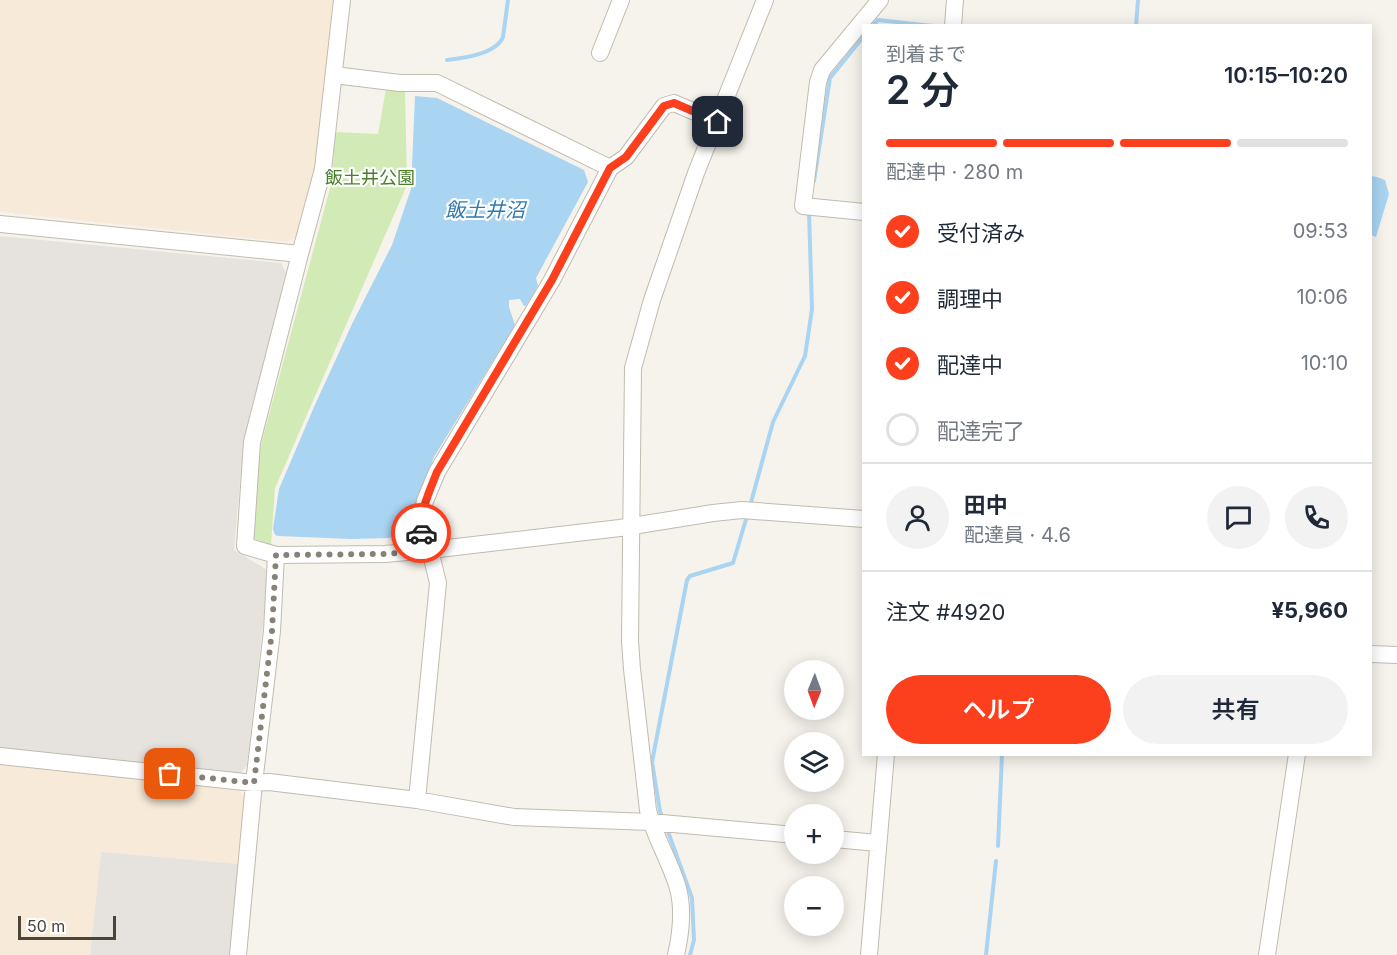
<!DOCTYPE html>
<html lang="ja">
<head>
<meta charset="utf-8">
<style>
	body { margin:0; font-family:Inter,"Noto Sans JP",sans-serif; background:#f2f2f3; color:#1f2937; height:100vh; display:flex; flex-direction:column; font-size:22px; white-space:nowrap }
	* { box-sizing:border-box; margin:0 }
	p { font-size:20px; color:#747a83 }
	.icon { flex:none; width:33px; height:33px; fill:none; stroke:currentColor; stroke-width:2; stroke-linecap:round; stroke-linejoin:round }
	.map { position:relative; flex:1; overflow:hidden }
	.details { position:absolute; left:862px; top:24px; width:510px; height:732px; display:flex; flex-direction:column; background:#fff; border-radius:0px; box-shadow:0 3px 15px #0003 }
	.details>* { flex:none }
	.needle { width:39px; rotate:181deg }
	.fabs { position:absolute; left:784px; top:660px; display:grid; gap:12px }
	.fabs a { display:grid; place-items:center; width:60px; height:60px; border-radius:50%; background:#fff; box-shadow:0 3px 15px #0003; font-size:30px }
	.scale { position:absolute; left:18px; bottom:15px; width:98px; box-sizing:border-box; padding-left:6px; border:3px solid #4b4439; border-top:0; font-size:16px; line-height:21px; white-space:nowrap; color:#4b4439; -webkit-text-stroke:4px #fff; paint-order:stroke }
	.pin { position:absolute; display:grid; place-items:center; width:51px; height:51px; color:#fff; margin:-26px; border-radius:12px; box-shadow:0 3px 9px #0006 }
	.courier { position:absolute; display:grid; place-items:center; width:60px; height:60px; margin:-30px; border:4px solid #fc3f1d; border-radius:50%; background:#fff; color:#222; box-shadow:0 2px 8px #0007 }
	.head em { font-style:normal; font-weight:600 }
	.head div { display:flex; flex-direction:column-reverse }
	.head { display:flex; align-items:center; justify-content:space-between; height:102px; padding:0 24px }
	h1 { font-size:39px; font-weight:600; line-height:45px }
	.bar { display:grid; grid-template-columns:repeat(4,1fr); gap:9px 6px; align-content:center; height:72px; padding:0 24px }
	.bar i { height:8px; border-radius:4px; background:#e0e1e3 }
	.bar .on { background:#fc3f1d }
	.bar p { grid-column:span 4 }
	.line { display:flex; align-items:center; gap:15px; padding:0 24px; border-top:2px solid #e0e1e3 }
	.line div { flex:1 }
	.round { display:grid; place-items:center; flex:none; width:63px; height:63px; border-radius:32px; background:#f2f2f3 }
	ol { padding:0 24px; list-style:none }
	li { display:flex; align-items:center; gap:18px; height:66px }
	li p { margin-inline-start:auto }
	li .icon { padding:6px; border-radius:50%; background:#fc3f1d; color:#fff; stroke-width:4 }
	li:last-child { color:#747a83 }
	li i { width:33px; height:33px; border:3px solid #e0e1e3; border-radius:50% }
	.action { display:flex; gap:12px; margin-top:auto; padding:12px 24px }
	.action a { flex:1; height:69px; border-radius:36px; background:#fc3f1d; color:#fff; font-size:24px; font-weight:600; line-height:69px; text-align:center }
	.action a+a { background:#f2f2f3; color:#1f2937 }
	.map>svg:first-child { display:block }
	.commercial { fill:#f7ead8 }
	.industrial { fill:#e6e2dd }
	.green { fill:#d2eab5 }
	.water { fill:#a9d4f2 }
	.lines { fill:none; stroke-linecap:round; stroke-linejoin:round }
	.stream { stroke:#a9d4f2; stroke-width:4 }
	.minor-casing { stroke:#c2bbae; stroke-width:18 }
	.minor { stroke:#fff; stroke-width:16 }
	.done { stroke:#878178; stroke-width:6; stroke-dasharray:0 10.8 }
	.route { stroke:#fc3f1d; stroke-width:8 }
	.labels { text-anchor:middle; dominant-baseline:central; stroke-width:4.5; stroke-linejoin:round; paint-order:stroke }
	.park-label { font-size:18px; fill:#4a7f2a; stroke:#fff }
	.water-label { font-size:20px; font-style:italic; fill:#2e7ab2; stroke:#fff }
</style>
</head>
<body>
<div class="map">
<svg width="1397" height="955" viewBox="0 0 1397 955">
	<rect width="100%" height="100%" fill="#f6f3ec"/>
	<path class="commercial" d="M0 0H333L315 169 299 234 288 242 0 212Z
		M0 765 237 787 245 798 239 864 101 852 90 955H0Z"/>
	<path class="industrial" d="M0 236 281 263 286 273 243 449 234 550 269 571 247 765 240 774 0 749Z
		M101 852 239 864 229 955H90Z"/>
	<path class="green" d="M386 89 405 91 407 185 275 488 271 545 252 538 260 448 332 181 335 132 378 134Z"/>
	<path class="water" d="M415 96 437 98 584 170 588 182 536 278 538 286 526 306H524L520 299 509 300V307L515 325 434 457 415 506 411 519 412 525 406 531 389 538 352 539 278 536 275 535 273 529 279 489 314 407 352 324 392 245 411 189Z
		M1371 176 1377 177 1385 180 1389 194 1376 237 1371 235Z"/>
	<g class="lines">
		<path class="stream" d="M873 26 878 20 933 26
			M1136 26 1138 0
			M447 60C464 58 496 54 503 37L508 0
			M814 181 830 78 864 36
			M750 506 773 422 805 356 812 309 809 212
			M663 819 660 811 652 762 687 580 690 576 733 563 747 516
			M667 829 692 898 694 940 690 955
			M998 846 1002 754
			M986 955 996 861"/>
		<g class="minor-casing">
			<path id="minor" d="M342 0 323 169 300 254 252 442 245 546 276 555 385 554 430 550 620 528 713 513 742 510 864 519
				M953 26 955 0
				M600 53 621 0
				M334 75 400 83H437L610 168
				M864 212 803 206 818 82 822 70 880 0
				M0 224 300 254
				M1371 654 1397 655
				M0 756 254 783 269 782 417 800 514 817 651 822 795 835
				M417 800 438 583 430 550 421 535V519L425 501 437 472 552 280 610 168 626 157 664 106 674 103 718 122
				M834 839 878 843
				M238 955 254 783 272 631 276 555
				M676 955C681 933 684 907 677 885 669 859 654 836 648 810L632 669 630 641 633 368 652 300 696 173 765 0
				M869 955 886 754
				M1267 955 1297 754"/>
		</g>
		<use href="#minor" class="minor"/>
	</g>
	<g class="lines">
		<path class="done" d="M170 774 254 783 272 631 276 555 385 554 430 550 421 533"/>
		<path class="route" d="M421 533C420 511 429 492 437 472L552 280 610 168 626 157 664 106 674 103 718 122"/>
	</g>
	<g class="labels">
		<g class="park-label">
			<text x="370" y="177">飯土井公園</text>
		</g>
		<g class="water-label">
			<text x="485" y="210">飯土井沼</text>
		</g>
	</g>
</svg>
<div class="fabs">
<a><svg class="needle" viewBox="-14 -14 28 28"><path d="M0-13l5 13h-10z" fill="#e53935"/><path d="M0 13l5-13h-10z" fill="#747a83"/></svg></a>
<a><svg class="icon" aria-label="layers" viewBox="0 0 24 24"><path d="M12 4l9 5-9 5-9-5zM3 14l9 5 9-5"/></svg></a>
<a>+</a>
<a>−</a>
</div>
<div class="scale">50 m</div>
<div class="pin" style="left:170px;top:774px;background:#ea580c"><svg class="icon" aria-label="bag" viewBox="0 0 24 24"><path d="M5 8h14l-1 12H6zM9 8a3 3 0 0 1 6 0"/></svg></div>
<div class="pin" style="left:718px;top:122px;background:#1f2937"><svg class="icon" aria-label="home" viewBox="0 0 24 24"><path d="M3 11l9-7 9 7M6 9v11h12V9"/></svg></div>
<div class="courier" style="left:421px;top:533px"><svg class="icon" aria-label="car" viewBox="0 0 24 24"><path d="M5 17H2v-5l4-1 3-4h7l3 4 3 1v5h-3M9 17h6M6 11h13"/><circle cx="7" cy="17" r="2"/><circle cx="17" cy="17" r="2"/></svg></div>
<section class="details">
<div class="head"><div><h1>2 分</h1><p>到着まで</p></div><em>10:15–10:20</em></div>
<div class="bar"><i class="on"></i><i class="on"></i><i class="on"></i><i></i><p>配達中 · 280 m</p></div>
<ol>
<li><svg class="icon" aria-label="check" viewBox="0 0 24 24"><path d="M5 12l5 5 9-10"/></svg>受付済み<p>09:53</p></li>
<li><svg class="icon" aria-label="check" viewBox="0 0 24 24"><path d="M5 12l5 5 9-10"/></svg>調理中<p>10:06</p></li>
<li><svg class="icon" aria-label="check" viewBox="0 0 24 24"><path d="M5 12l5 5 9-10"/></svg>配達中<p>10:10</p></li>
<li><i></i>配達完了</li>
</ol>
<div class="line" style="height:108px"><a class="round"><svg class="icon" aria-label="person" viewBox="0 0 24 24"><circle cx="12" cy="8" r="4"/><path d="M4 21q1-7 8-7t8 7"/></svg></a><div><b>田中</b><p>配達員 · 4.6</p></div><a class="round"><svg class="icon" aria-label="chat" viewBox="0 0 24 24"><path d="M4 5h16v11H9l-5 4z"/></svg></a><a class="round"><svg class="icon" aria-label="phone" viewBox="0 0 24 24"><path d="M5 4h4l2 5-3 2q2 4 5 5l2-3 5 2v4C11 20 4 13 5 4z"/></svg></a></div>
<div class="line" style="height:78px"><div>注文 #4920</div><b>¥5,960</b></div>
<div class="action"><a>ヘルプ</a><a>共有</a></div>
</section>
</div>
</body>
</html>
